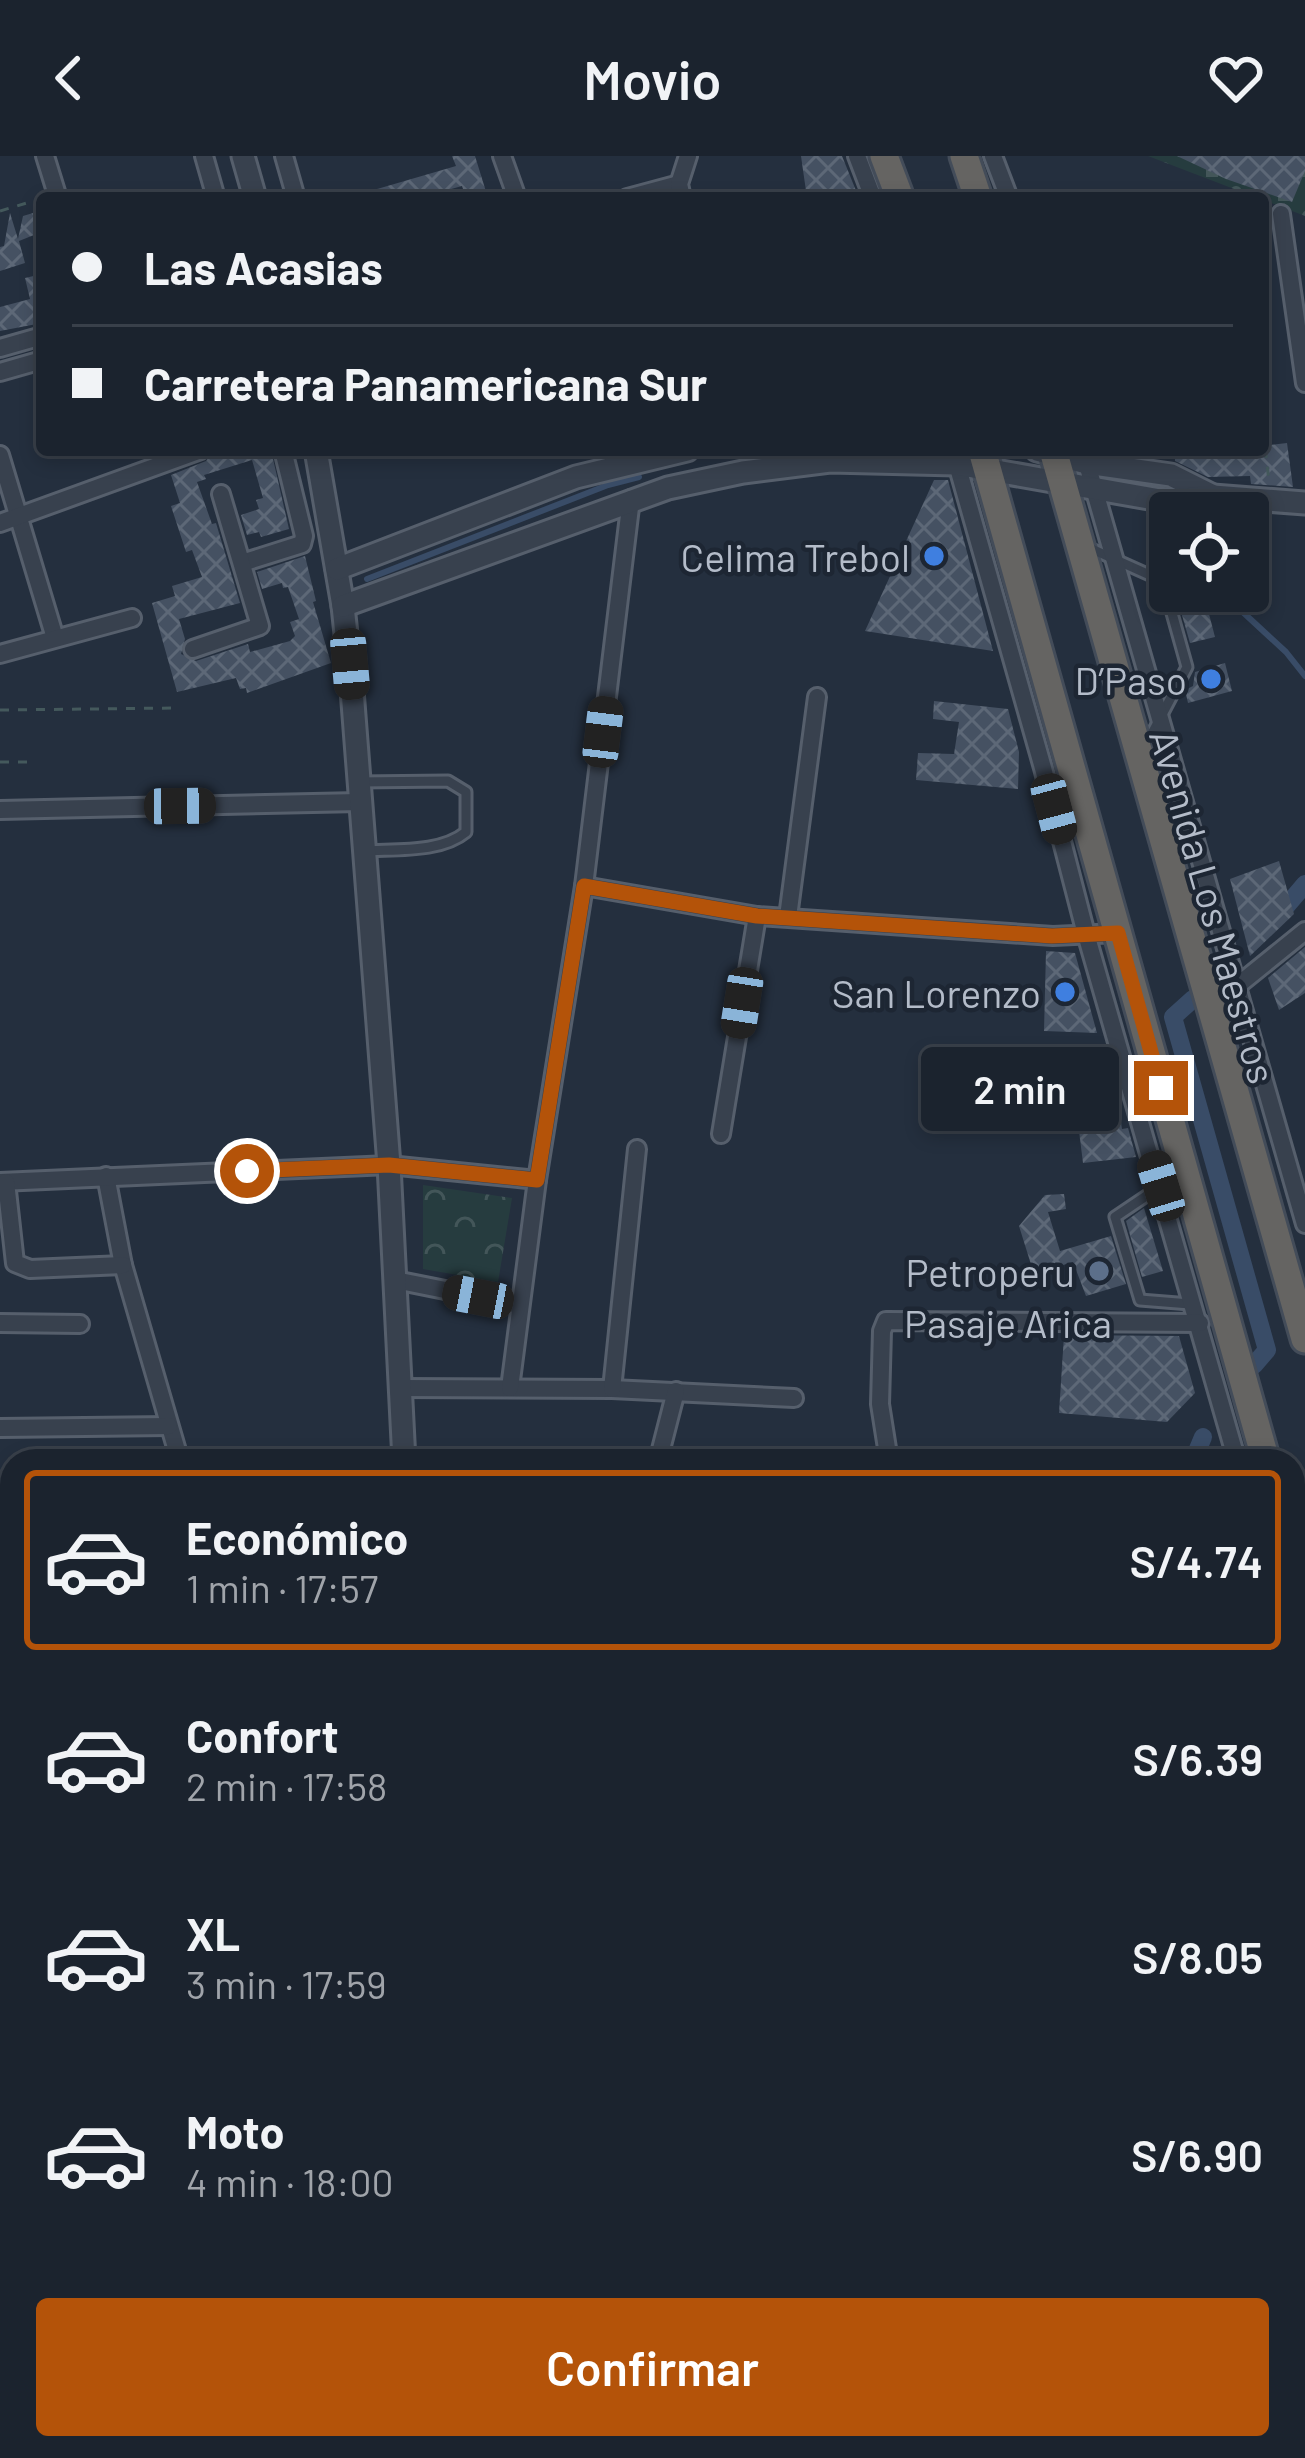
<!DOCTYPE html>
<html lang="es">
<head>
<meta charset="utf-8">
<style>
  body { margin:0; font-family:Barlow,sans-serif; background:#242b36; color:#f1f3f6; height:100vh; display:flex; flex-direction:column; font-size:45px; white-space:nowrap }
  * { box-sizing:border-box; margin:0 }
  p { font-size:39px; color:#a0a4aa }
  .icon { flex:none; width:66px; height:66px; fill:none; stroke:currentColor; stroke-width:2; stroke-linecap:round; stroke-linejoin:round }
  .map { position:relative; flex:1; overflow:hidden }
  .sheet { position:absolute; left:0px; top:1293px; width:1305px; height:1011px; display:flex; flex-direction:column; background:#1b232e; border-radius:36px 36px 0 0; box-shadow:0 6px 18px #0003,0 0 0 3px #39404a }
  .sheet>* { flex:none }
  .hud { position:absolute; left:36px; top:36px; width:1233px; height:264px; border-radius:12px; box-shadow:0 6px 18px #0003,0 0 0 3px #39404a; display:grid; align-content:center; height:264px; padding:0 36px; background:#1b232e }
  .tools { position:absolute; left:1149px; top:336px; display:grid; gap:24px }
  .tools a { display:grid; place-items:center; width:120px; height:120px; border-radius:12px; background:#1b232e; box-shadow:0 6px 18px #0003,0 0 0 3px #39404a; font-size:60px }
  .end { position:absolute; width:54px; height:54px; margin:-27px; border:15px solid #b45309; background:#fff; box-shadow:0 0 0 6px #fff }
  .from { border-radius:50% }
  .bubble { position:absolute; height:84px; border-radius:12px; background:#1b232e; box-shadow:0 6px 18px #0003,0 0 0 3px #39404a; font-size:39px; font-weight:600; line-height:84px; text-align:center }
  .car { position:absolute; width:36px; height:72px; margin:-36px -18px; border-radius:15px; box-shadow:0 0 9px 3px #0007; background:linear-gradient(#222 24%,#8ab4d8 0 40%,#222 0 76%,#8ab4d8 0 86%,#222 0) }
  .hud b { display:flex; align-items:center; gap:42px; height:114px; font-size:45px }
  .hud b+b { border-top:3px solid #39404a }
  .hud i { width:30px; height:30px; background:#f1f3f6 }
  ul { padding:21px 0 0; list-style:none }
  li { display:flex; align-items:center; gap:36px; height:180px; margin:0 24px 18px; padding:0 12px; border:6px solid transparent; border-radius:12px }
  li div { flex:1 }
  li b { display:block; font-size:45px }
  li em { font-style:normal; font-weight:600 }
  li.selected { border-color:#b45309 }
  li>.icon { width:108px; height:108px; stroke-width:1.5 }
  .cta { display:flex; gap:24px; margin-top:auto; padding:24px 36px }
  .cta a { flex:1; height:138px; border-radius:12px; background:#b45309; color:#fff; font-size:48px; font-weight:600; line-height:138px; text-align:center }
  header { display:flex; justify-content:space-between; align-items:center; height:156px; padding:0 36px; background:#1b232e; font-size:54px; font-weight:600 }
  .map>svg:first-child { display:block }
  .cemetery { fill:url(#cemetery-stones) }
  .park { fill:url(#park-crowns) }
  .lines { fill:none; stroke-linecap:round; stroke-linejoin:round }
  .stream { stroke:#394c67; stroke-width:6 }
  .canal { stroke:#394c67; stroke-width:18 }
  .building { fill:url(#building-cross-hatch) }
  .service-casing { stroke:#565f6c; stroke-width:15 }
  .minor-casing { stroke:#565f6c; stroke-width:22 }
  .tertiary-casing { stroke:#565f6c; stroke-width:27 }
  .trunk-casing { stroke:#434c59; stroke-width:33 }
  .path { stroke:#44595c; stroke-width:3; stroke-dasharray:9 9; stroke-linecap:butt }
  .service { stroke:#38414e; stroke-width:9 }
  .minor { stroke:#38414e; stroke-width:16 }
  .tertiary { stroke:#38414e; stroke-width:21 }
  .trunk { stroke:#656462; stroke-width:27 }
  .route { stroke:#b45309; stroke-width:15 }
  .shop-dot { fill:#3f7fe0; stroke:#1d2633; stroke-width:4.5 }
  .service-dot { fill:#5c6f8a; stroke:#1d2633; stroke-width:4.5 }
  .labels { text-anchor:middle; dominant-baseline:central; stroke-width:9; stroke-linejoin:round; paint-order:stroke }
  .poi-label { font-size:39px; fill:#b4bcc9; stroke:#1d2633; text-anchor:end }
  .street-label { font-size:39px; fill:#b4bcc9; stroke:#1d2633 }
</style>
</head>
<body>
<header><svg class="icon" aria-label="back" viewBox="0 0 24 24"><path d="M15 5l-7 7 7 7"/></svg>Movio<svg class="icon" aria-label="heart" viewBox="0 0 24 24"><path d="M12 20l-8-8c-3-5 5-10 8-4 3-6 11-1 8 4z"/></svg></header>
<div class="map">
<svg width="1305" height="2302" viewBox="0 0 1305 2302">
  <defs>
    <pattern id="cemetery-stones" width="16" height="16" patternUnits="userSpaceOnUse" patternTransform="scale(3)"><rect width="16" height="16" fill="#263c3f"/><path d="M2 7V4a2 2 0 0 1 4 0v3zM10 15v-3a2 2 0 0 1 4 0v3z" fill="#435659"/></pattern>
    <pattern id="park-crowns" width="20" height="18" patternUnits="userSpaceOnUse" patternTransform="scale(3)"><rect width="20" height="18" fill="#263c3f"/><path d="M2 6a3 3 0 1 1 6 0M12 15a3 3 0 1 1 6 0" fill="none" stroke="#435659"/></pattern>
    <pattern id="building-cross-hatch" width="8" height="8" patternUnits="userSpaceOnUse" patternTransform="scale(3)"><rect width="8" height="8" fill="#455162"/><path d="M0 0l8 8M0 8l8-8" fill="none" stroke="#5d6877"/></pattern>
  </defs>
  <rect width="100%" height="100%" fill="#242f3e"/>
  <path class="cemetery" d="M1148,0H1305V60Z"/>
  <path class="park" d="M423,1029L512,1042L498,1126L423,1113Z"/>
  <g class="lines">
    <g class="stream">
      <path d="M367,423L608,329L639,321"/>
      <path d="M1220,435L1286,496L1305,520"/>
    </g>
    <g class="canal">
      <path d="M1277,761L1305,728"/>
      <path d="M1193,843L1173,861L1267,1194L1254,1209"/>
      <path d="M1193,1305L1203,1281"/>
    </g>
  </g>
  <g class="building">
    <path d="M452,0H475L488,42H466L462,30L419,42H361L360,38L456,10Z"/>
    <path d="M801,0H842L859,42H807Z"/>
    <path d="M1177,0H1305V15L1292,46L1226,23Z"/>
    <path d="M10,57L18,83L23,60L33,57L42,65L39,77L19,85L25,107L0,115V91L4,90Z"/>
    <path d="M42,118V167L0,175V151L30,143L25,122Z"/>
    <path d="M1287,287L1293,331L1251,328L1250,320L1208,321L1175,305V294H1269V289Z"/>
    <path d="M214,294H271L289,373L261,381L259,376L247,379L241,359L259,353L256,344L263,342L252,304L204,319L206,323L197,326L212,368L216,367L240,447L179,463L185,483L181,498L196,505L248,488L250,496L290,485L295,480L290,466L299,463L288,431L283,432L282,427L262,433L257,416L305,400L316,445L313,446L331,507L247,537L246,532L240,533L236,522L177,536L152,447L175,440L172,430L202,421L192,394L186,396L171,350L180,347L171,319L206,305Z"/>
    <path d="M934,324H948L993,495L865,475Z"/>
    <path d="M1175,435H1203L1215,481L1190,487Z"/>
    <path d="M1225,507L1232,535L1188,547L1185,534L1193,530L1195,516Z"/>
    <path d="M934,545L1008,553L1019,596L1018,633L916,624L918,597L954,598L959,566L933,563Z"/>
    <path d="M1279,705L1294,758L1250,800L1230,723Z"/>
    <path d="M1305,791V837L1279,854L1268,822Z"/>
    <path d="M1046,795L1075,797L1097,877L1044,875Z"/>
    <path d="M1114,922L1122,973L1128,972L1136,1001L1083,1007L1073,927Z"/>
    <path d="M1064,1038L1066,1053L1048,1056L1060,1095L1111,1080L1126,1128L1086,1140L1073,1106L1034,1118L1019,1070L1045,1039Z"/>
    <path d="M1144,1052L1163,1115L1142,1121L1126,1065Z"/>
    <path d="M1064,1179L1179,1180L1195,1237L1167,1266L1059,1257Z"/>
  </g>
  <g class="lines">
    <g class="service-casing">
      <g id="service">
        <path d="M1085,390L1163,425L1187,511L1145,591"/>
        <path d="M358,626L448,625L466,636V676C441,697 396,693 364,695"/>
        <path d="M1161,1030L1115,1061L1140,1144L1190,1148"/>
      </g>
    </g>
    <g class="minor-casing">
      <g id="minor">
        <path d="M45,0L58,42"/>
        <path d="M204,0L216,42"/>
        <path d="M284,0L296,42"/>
        <path d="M502,0L517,42"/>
        <path d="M857,0L873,42"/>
        <path d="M993,0L1009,42"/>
        <path d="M627,42L679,28"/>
        <path d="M682,42L679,28L688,0"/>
        <path d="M1281,58L1305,227"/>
        <path d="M0,192L42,180"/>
        <path d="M0,216L42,204"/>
        <path d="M953,294L1043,612L1086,778L1237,1305"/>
        <path d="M1083,294L1305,1068"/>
        <path d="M0,299L55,482"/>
        <path d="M0,367L201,294"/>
        <path d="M242,407L302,388L304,380L283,294"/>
        <path d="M193,493L260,470L221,338"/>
        <path d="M0,498L132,462"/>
        <path d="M0,654L360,646"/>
        <path d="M584,730L757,760L1053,780L1118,777"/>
        <path d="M788,761L817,541"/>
        <path d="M1237,830L1305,775"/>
        <path d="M721,978L757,760"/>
        <path d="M106,1020L123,1109L180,1305"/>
        <path d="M0,1026L389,1009L537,1024"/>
        <path d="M6,1026L15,1107L30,1113L123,1109"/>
        <path d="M395,1124L520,1149"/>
        <path d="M0,1167L80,1168"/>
        <path d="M400,1232L612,1233L794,1242"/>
        <path d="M510,1232L537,1024L584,730L631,343"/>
        <path d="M612,1233L637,993"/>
        <path d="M0,1272L169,1270"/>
        <path d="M658,1305L676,1235"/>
        <path d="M889,1305L880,1248L882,1175L886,1165L1200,1167"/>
        <path d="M0,1358L12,1352"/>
        <path d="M1293,1500L1305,1538"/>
        <path d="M1293,1653L1305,1652"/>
        <path d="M1293,1924H1305"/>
        <path d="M0,1960L12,1953"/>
        <path d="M593,2292V2302"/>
        <path d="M789,2292L798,2302"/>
        <path d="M878,2292L881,2302"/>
        <path d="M1041,2292L1068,2302"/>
        <path d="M304,2302L374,2295"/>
        <path d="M1088,2302L1090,2292"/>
        <path d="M1250,2302L1251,2292"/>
      </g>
    </g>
    <g class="tertiary-casing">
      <g id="tertiary">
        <path d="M243,0L255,42"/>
        <path d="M316,294L343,450L352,534L389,1009L404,1305"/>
        <path d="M1037,294L1087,307L1171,319L1213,340"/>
        <path d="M337,413L576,321L687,294"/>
        <path d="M343,450L668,332L743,316L830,305L956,308L1166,345L1213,340L1305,347"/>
        <path d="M0,2029L12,2020"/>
        <path d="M1293,2135L1305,2136"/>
      </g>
    </g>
    <g class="trunk-casing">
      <g id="trunk">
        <path d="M884,0L900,42"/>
        <path d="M964,0L978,42"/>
        <path d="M982,294L1266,1305"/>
        <path d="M1053,294L1305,1183"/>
        <path d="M1293,1399L1305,1441"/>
      </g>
    </g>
    <g class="path">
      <path d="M1117,38V42"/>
      <path d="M0,55L40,43"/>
      <path d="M1263,275L1269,325"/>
      <path d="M0,554L177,552"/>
      <path d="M0,606H34"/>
    </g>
    <use href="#service" class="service"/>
    <use href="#minor" class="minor"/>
    <use href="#tertiary" class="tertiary"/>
    <use href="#trunk" class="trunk"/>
  </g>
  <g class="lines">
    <path class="route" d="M247,1015L389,1009L537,1024L584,730L757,760L1052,780L1118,777L1161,932"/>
  </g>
  <g class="shop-dot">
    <circle cx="934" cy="400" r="12"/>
    <circle cx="1211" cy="523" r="12"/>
    <circle cx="1065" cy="836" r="12"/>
  </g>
  <circle class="service-dot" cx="1099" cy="1115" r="12"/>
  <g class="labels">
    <g class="poi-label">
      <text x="910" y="400">Celima Trebol</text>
      <text x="1187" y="523">D’Paso</text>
      <text x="1041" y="836">San Lorenzo</text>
      <text x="1075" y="1115">Petroperu</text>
    </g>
    <g class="street-label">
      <text transform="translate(1214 750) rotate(74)">Avenida Los Maestros</text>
      <text x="1008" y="1166">Pasaje Arica</text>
    </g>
  </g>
</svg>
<div class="tools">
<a><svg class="icon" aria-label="locate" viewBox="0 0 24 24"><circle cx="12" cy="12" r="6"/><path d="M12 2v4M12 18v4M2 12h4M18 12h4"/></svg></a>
</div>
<i class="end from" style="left:247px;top:1015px"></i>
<i class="end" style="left:1161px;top:932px"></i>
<div class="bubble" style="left:921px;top:891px;width:198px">2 min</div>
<i class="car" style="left:350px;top:508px;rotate:175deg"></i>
<i class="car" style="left:603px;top:576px;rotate:7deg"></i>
<i class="car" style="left:180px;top:650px;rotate:89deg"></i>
<i class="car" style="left:1054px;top:653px;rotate:165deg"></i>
<i class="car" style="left:742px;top:847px;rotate:189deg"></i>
<i class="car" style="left:1161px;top:1030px;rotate:343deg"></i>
<i class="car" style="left:478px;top:1141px;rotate:281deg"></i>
<div class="hud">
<b><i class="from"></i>Las Acasias</b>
<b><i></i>Carretera Panamericana Sur</b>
</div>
<section class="sheet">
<ul>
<li class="selected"><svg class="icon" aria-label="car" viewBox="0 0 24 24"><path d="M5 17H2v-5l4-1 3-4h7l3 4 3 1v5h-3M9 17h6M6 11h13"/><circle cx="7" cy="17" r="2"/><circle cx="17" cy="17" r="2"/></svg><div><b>Económico</b><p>1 min · 17:57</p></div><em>S/4.74</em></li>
<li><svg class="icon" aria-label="car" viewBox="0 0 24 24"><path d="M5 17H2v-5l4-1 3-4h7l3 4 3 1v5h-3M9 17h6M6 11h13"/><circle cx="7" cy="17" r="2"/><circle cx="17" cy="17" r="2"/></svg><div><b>Confort</b><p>2 min · 17:58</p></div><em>S/6.39</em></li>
<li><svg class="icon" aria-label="car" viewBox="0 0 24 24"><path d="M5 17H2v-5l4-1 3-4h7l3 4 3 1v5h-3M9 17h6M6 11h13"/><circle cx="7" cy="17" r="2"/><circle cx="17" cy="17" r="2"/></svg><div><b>XL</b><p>3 min · 17:59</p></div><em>S/8.05</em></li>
<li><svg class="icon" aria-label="car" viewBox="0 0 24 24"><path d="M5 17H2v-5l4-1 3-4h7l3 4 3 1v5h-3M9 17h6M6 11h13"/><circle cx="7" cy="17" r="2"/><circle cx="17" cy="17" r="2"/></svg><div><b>Moto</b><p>4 min · 18:00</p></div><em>S/6.90</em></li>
</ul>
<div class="cta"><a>Confirmar</a></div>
</section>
</div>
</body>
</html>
